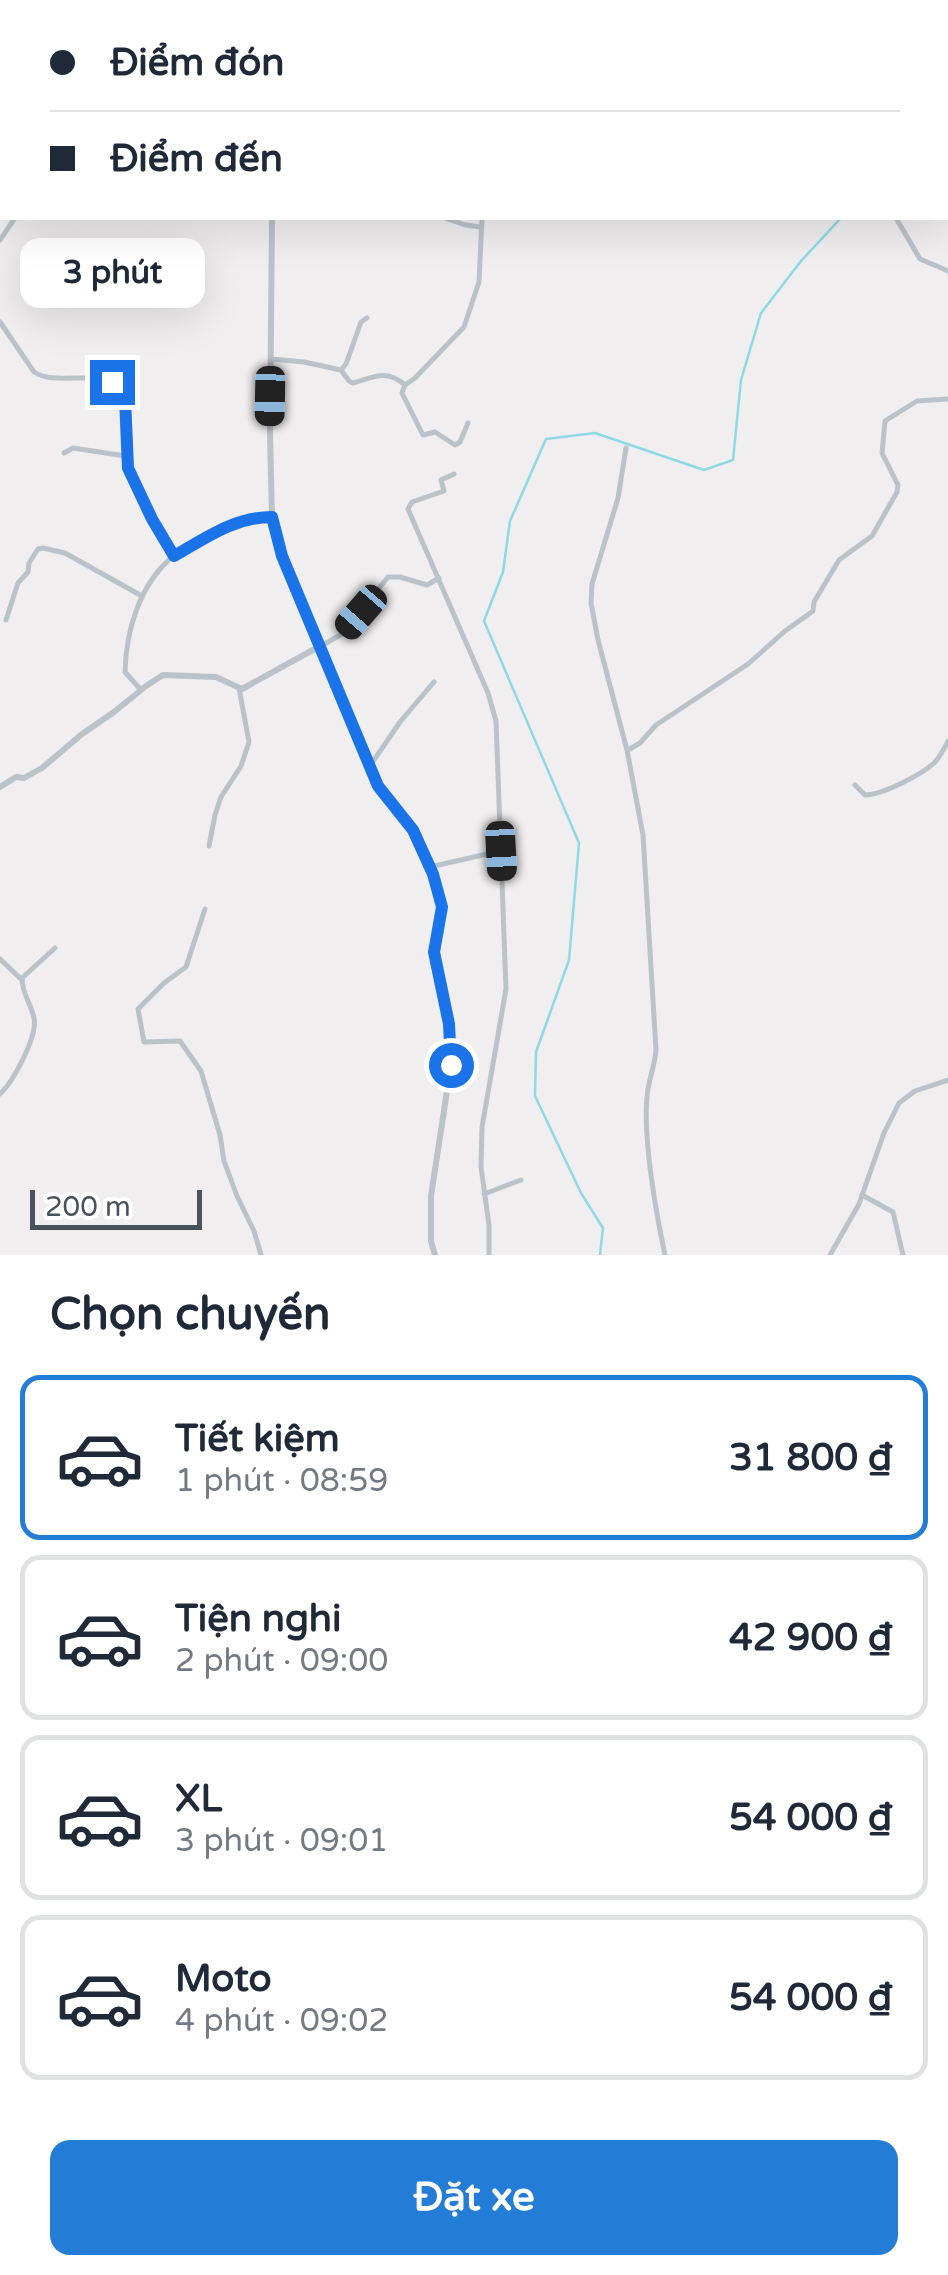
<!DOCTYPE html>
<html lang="vi">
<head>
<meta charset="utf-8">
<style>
  body { margin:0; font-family:"Varela Round",sans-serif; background:#f2f2f3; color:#1f2937; height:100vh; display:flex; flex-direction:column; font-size:38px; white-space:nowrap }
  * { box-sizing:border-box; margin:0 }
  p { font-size:32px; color:#747a83 }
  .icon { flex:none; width:55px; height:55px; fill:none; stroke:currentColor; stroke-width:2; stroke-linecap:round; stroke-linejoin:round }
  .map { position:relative; height:1255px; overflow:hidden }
  .side { display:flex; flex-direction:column; background:#fff; flex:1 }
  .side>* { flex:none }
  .banner { position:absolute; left:0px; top:0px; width:950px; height:220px; box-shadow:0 10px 40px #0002; display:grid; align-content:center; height:220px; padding:0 50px; background:#fff }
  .scale { position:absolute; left:30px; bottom:25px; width:172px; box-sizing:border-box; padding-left:10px; border:5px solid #47525a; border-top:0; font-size:28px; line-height:35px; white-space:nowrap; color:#47525a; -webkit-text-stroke:8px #fff; paint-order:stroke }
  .end { position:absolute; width:45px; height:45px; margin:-22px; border:12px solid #1a73e8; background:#fff; box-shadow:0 0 0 5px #fff }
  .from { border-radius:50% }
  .bubble { position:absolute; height:70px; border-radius:20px; background:#fff; box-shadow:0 10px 40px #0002; font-size:32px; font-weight:700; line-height:70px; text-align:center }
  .car { position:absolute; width:30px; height:60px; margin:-30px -15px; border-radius:12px; box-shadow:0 0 8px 2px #0007; background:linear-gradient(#222 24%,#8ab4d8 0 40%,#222 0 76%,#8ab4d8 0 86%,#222 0) }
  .banner b { display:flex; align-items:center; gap:35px; height:95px; font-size:38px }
  .banner b+b { border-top:2px solid #e0e1e3 }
  .banner i { width:25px; height:25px; background:#1f2937 }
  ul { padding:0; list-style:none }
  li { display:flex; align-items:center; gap:30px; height:165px; margin:0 20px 15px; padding:0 30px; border:5px solid #e0e1e3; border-radius:20px }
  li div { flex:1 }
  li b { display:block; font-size:38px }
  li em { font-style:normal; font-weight:700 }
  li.current { border-color:#237cd5 }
  li>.icon { width:90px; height:90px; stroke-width:1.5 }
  h2 { padding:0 50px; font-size:45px; line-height:120px }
  .button { display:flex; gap:20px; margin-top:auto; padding:20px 50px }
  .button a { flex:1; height:115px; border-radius:20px; background:#237cd5; color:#fff; font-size:40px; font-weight:700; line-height:115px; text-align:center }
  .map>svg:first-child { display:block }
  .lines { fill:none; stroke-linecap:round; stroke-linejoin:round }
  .stream { stroke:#8ed9e6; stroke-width:2.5 }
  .minor { stroke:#bac3ca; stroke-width:5 }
  .tertiary { stroke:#bac3ca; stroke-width:6 }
  .route { stroke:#1a73e8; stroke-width:12 }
</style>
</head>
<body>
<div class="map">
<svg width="948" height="1255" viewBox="0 0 948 1255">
  <rect width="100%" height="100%" fill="#f0eeee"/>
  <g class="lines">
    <g class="stream">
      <path d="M874,0L875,2"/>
      <path d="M600,1255L603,1228L581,1193L535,1096L536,1052L569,960L579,843L484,621L503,572L510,521L546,439L595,433L704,470L733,460L741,380L761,313L801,261L841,218"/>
    </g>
    <g class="minor">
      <path d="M76,0L77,2"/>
      <path d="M207,0L208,2"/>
      <path d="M9,2L14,0"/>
      <path d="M117,2L124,0"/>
      <path d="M537,2L538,0"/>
      <path d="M792,2L794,0"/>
      <path d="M0,4H2"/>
      <path d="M0,189L2,191"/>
      <path d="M445,218L465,225L481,227"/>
      <path d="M896,218L920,259L948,271"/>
      <path d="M0,240L15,218"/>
      <path d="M0,322L34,372C60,389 109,362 125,398L128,467L152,519L174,556"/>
      <path d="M272,359L304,362L341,370L349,381L353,383C375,377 386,369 405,385L402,393L423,435L435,432L455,445L460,442L468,423"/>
      <path d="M341,370L346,364L361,322L367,318"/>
      <path d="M405,385L415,378L464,327L479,282L482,218"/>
      <path d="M626,448L618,498L592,584L591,603L598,640L627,750L643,835L656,1050C655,1066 648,1081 647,1097C643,1139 656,1213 665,1255"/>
      <path d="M64,453L73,448L126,456"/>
      <path d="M454,474L441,480L444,491L412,502L408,509L488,693L496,721L506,989L482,1127L481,1167L489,1225V1255"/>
      <path d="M6,620L18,583L28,572L29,563L38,549L43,548L65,553L142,596"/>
      <path d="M321,646L342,634L388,577H400L427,585L439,578"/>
      <path d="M141,690L125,672C126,631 139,586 171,558C181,550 194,545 205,538C227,526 246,517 272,517"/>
      <path d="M628,750L640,743L656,725L748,664L785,631L813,611L814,602L839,560L872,536L897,492L898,485L882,453L885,421L917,401L948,399"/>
      <path d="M370,766L400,722L434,682"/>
      <path d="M855,785L865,795C882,795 921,775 934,763C940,757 944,749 948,741"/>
      <path d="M209,846L215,815L221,797L241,766L249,742L239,688"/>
      <path d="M430,867L500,851"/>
      <path d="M205,909L186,967L164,983L138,1009L144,1042L180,1041L201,1071L220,1135L224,1161L237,1196L254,1231L261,1255"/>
      <path d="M0,959L22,980"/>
      <path d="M0,1094C13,1082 38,1036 34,1018C31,1003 22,994 22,978L55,948"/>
      <path d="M484,1194L521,1180"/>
      <path d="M862,1195L893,1212L903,1255"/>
      <path d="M830,1255L859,1204L884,1133L899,1103L915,1091L948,1080"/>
    </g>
    <g class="tertiary">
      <path d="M275,0V2"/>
      <path d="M272,218L270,434L272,517L275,534L377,786L417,838L442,902L434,947L449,1024L451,1065L431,1196V1241L435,1255"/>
      <path d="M0,787L16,777L24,778L42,768L82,734L114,712L146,686L163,675L216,677L242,689L320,646"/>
    </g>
  </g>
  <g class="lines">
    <path class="route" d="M112,382L120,387L125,398L128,468L152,519L174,556C206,538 234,517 272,517L282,556L378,786L413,830L433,874L442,907L434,952L449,1024L451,1065"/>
  </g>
</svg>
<div class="scale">200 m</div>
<i class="end from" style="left:451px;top:1065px"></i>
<i class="end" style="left:112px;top:382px"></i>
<div class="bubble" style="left:20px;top:238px;width:185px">3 phút</div>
<i class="car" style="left:270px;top:396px;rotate:181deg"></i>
<i class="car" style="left:361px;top:612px;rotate:221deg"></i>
<i class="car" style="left:501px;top:851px;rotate:177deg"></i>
<div class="banner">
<b><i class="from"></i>Điểm đón</b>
<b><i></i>Điểm đến</b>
</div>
</div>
<section class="side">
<h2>Chọn chuyến</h2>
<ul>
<li class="current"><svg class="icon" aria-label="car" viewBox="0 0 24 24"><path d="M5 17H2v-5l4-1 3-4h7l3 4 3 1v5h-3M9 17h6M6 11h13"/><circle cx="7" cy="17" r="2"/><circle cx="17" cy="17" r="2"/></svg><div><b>Tiết kiệm</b><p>1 phút · 08:59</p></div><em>31 800 ₫</em></li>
<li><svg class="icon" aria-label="car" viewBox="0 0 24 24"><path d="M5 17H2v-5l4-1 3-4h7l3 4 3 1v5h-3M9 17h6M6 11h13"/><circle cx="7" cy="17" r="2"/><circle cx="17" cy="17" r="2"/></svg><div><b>Tiện nghi</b><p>2 phút · 09:00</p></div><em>42 900 ₫</em></li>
<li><svg class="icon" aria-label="car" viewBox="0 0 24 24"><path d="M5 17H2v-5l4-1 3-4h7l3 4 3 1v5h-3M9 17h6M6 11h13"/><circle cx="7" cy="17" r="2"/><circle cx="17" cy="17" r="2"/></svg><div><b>XL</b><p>3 phút · 09:01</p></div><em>54 000 ₫</em></li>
<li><svg class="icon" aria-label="car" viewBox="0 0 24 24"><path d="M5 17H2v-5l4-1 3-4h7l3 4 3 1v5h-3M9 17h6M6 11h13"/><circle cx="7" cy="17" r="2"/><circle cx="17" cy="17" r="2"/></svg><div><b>Moto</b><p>4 phút · 09:02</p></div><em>54 000 ₫</em></li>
</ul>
<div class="button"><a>Đặt xe</a></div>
</section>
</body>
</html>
